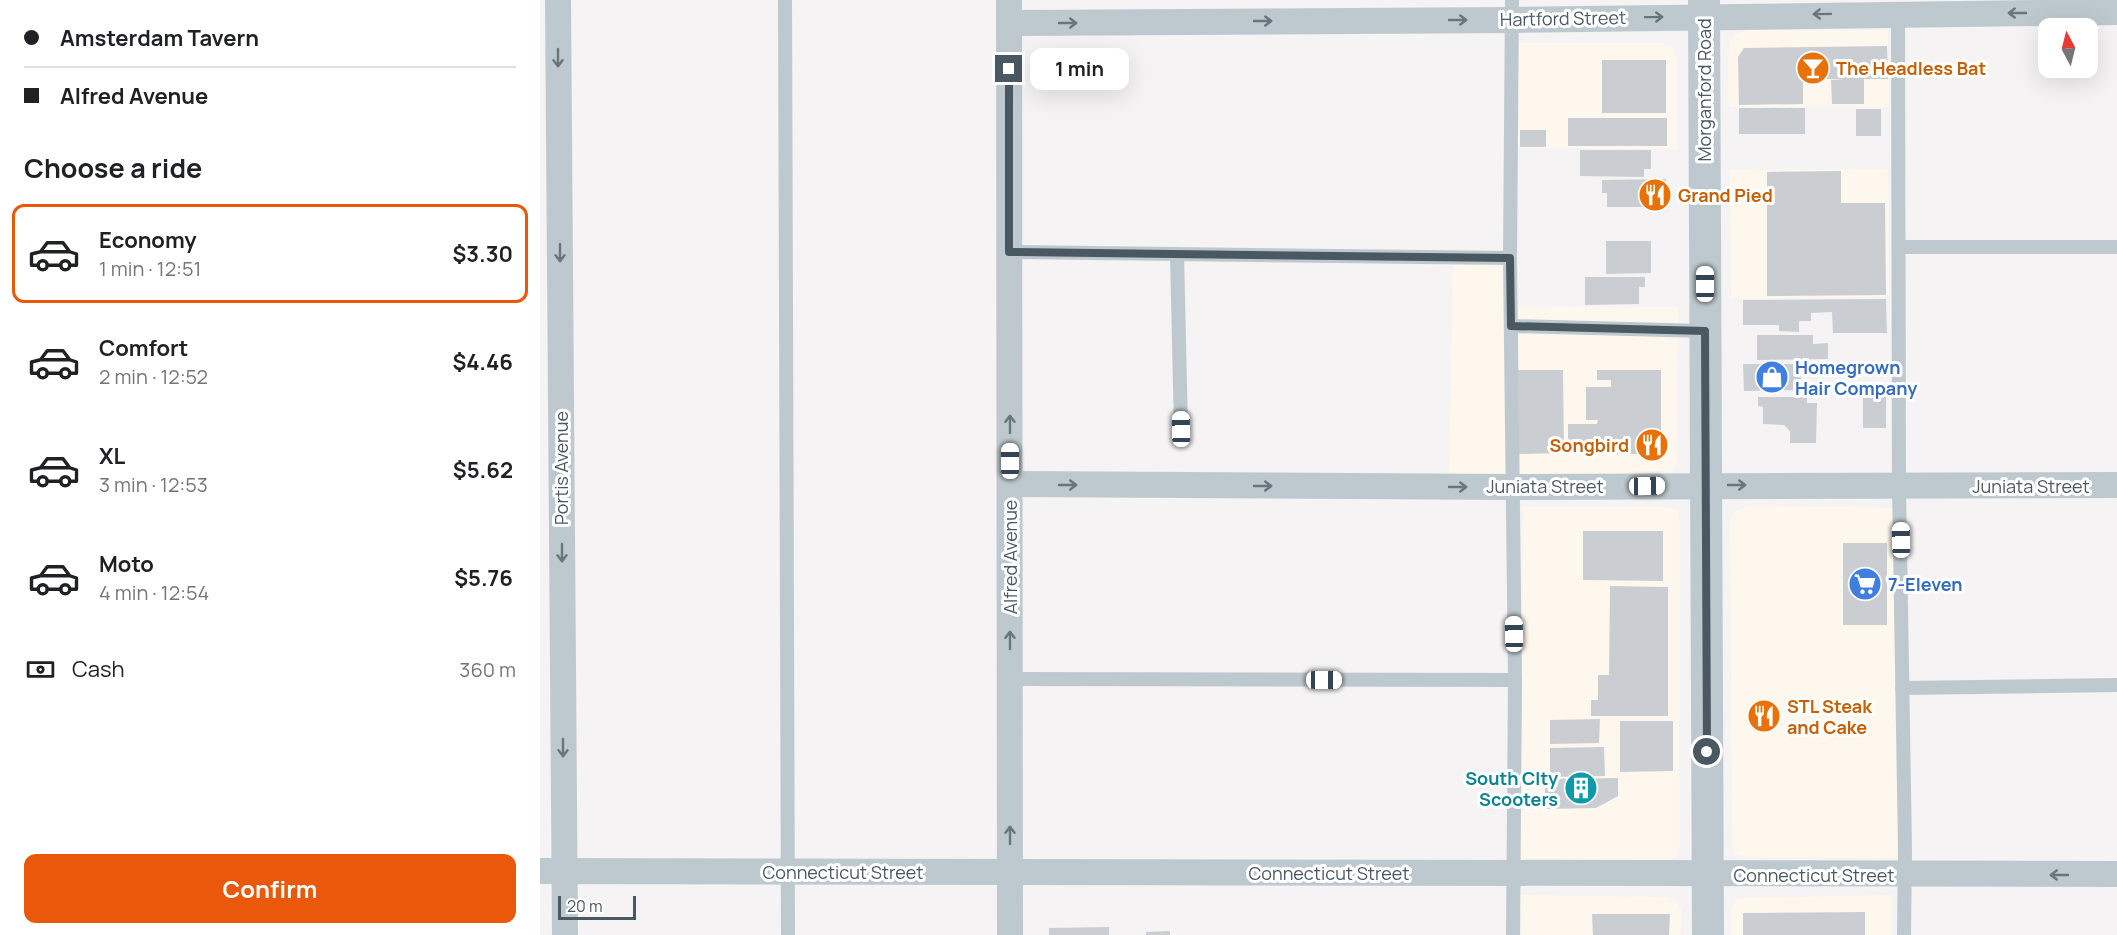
<!DOCTYPE html>
<html lang="en">
<head>
<meta charset="utf-8">
<style>
  body { margin:0; font-family:Manrope,sans-serif; background:#f6f6f6; color:#202124; height:100vh; display:flex; flex-direction:column; font-size:22px; white-space:nowrap }
  * { box-sizing:border-box; margin:0 }
  p { font-size:20px; color:#757577 }
  .icon { flex:none; width:33px; height:33px; fill:none; stroke:currentColor; stroke-width:2; stroke-linecap:round; stroke-linejoin:round }
  .map { position:relative; flex:1; overflow:hidden }
  .drawer { display:flex; flex-direction:column; background:#fff; width:540px }
  .drawer>* { flex:none }
  .top-card { display:grid; align-content:center; height:132px; padding:0 24px; background:#fff }
  .needle { width:39px; rotate:353deg }
  .fabs { position:absolute; left:1498px; top:18px; display:grid; gap:12px }
  .fabs a { display:grid; place-items:center; width:60px; height:60px; border-radius:12px; background:#fff; box-shadow:0 6px 24px #0002; font-size:30px }
  .scale { position:absolute; left:18px; bottom:15px; width:78px; box-sizing:border-box; padding-left:6px; border:3px solid #4a5961; border-top:0; font-size:16px; line-height:21px; white-space:nowrap; color:#4a5961; -webkit-text-stroke:4px #fff; paint-order:stroke }
  .end { position:absolute; width:27px; height:27px; margin:-14px; border:8px solid #4a5961; background:#fff; box-shadow:0 0 0 3px #fff }
  .from { border-radius:50% }
  .bubble { position:absolute; height:42px; border-radius:12px; background:#fff; box-shadow:0 6px 24px #0002; font-size:20px; font-weight:700; line-height:42px; text-align:center }
  .car { position:absolute; width:18px; height:36px; margin:-18px -9px; border-radius:8px; box-shadow:0 0 4px 2px #0007; background:linear-gradient(#fff 24%,#345 0 40%,#fff 0 76%,#345 0 86%,#fff 0) }
  .top-card b { display:flex; align-items:center; gap:21px; height:57px; font-size:22px }
  .top-card b+b { border-top:2px solid #e0e0e0 }
  .top-card i { width:15px; height:15px; background:#202124 }
  ul { padding:0; list-style:none }
  li { display:flex; align-items:center; gap:18px; height:99px; margin:0 12px 9px; padding:0 12px; border:3px solid transparent; border-radius:12px }
  li div { flex:1 }
  li b { display:block; font-size:22px }
  li em { font-style:normal; font-weight:700 }
  li.current { border-color:#ea580c }
  li>.icon { width:54px; height:54px; stroke-width:1.5 }
  h2 { padding:0 24px; font-size:27px; line-height:72px }
  .pay { display:flex; align-items:center; gap:15px; height:66px; padding:0 24px; font-size:22px }
  .pay p { margin-inline-start:auto }
  .cta { display:flex; gap:12px; margin-top:auto; padding:12px 24px }
  .cta a { flex:1; height:69px; border-radius:12px; background:#ea580c; color:#fff; font-size:24px; font-weight:700; line-height:69px; text-align:center }
  main { display:flex; flex:1; min-height:0 }
  .map>svg:first-child { display:block }
  .commercial { fill:#fdf7ee }
  .building { fill:#caced2 }
  .lines { fill:none; stroke-linecap:round; stroke-linejoin:round }
  .service { stroke:#bec9cf; stroke-width:14 }
  .minor { stroke:#bec9cf; stroke-width:26 }
  .tertiary { stroke:#bec9cf; stroke-width:32 }
  .oneway { stroke:#67757c }
  .route { stroke:#4a5961; stroke-width:8 }
  .labels { text-anchor:middle; dominant-baseline:central; stroke-width:6; stroke-linejoin:round; paint-order:stroke }
  .street-label { font-size:18px; fill:#4a5961; stroke:#fff }
  .food-label { font-size:18px; font-weight:bold; fill:#c56008; stroke:#fff; text-anchor:start }
  .shop-label { font-size:18px; font-weight:bold; fill:#366cbe; stroke:#fff; text-anchor:start }
  .culture-label { font-size:18px; font-weight:bold; fill:#0d838f; stroke:#fff; text-anchor:end }
</style>
</head>
<body>
<main>
<section class="drawer">
<div class="top-card">
<b><i class="from"></i>Amsterdam Tavern</b>
<b><i></i>Alfred Avenue</b>
</div>
<h2>Choose a ride</h2>
<ul>
<li class="current"><svg class="icon" aria-label="car" viewBox="0 0 24 24"><path d="M5 17H2v-5l4-1 3-4h7l3 4 3 1v5h-3M9 17h6M6 11h13"/><circle cx="7" cy="17" r="2"/><circle cx="17" cy="17" r="2"/></svg><div><b>Economy</b><p>1 min · 12:51</p></div><em>$3.30</em></li>
<li><svg class="icon" aria-label="car" viewBox="0 0 24 24"><path d="M5 17H2v-5l4-1 3-4h7l3 4 3 1v5h-3M9 17h6M6 11h13"/><circle cx="7" cy="17" r="2"/><circle cx="17" cy="17" r="2"/></svg><div><b>Comfort</b><p>2 min · 12:52</p></div><em>$4.46</em></li>
<li><svg class="icon" aria-label="car" viewBox="0 0 24 24"><path d="M5 17H2v-5l4-1 3-4h7l3 4 3 1v5h-3M9 17h6M6 11h13"/><circle cx="7" cy="17" r="2"/><circle cx="17" cy="17" r="2"/></svg><div><b>XL</b><p>3 min · 12:53</p></div><em>$5.62</em></li>
<li><svg class="icon" aria-label="car" viewBox="0 0 24 24"><path d="M5 17H2v-5l4-1 3-4h7l3 4 3 1v5h-3M9 17h6M6 11h13"/><circle cx="7" cy="17" r="2"/><circle cx="17" cy="17" r="2"/></svg><div><b>Moto</b><p>4 min · 12:54</p></div><em>$5.76</em></li>
</ul>
<div class="pay"><svg class="icon" aria-label="cash" viewBox="0 0 24 24"><path d="M3 7h18v10H3z"/><circle cx="12" cy="12" r="2"/></svg>Cash<p>360 m</p></div>
<div class="cta"><a>Confirm</a></div>
</section>
<div class="map">
<svg width="1577" height="935" viewBox="0 0 1577 935">
  <rect width="100%" height="100%" fill="#f5f3f3"/>
  <g class="commercial">
    <path d="M1207,30H1348L1349,107H1189V43L1196,34Z"/>
    <path d="M977,43H1121L1128,45L1133,48L1137,59V149L977,148Z"/>
    <path d="M1348,169L1349,297L1191,299L1190,170Z"/>
    <path d="M979,263L978,306L1138,307L1137,459V464L1130,472L1126,474H909L913,265Z"/>
    <path d="M1214,506L1354,508L1359,858L1205,857L1196,854L1192,848L1190,521L1193,513L1203,508Z"/>
    <path d="M983,507H1125L1135,509L1139,515V850L1136,856L1130,860L980,862Z"/>
    <path d="M981,895L1127,897L1135,900L1142,911L1141,935H982Z"/>
    <path d="M1352,895V935H1191V911L1193,902L1198,898Z"/>
  </g>
  <g class="building">
    <path d="M1347,46L1348,79H1324V104H1292L1291,80L1306,79H1263V104L1199,105L1198,57L1204,48Z"/>
    <rect x="1062" y="60" width="64" height="53"/>
    <rect x="1199" y="108" width="66" height="26"/>
    <rect x="1316" y="109" width="25" height="27"/>
    <rect x="1028" y="118" width="99" height="28"/>
    <rect x="980" y="130" width="26" height="17"/>
    <path d="M1040,150H1111V169H1104V177L1040,176Z"/>
    <path d="M1301,171V203H1345L1346,295L1227,296V172Z"/>
    <path d="M1126,179L1127,207H1067V193H1062V180Z"/>
    <path d="M1066,241H1111V273L1066,274Z"/>
    <path d="M1045,277H1105V287H1099V304L1045,305Z"/>
    <path d="M1346,299L1347,333H1293L1292,312L1271,313V321H1259V332L1239,331V325H1203V300Z"/>
    <path d="M1217,335H1273V344L1288,343V359L1217,360Z"/>
    <path d="M1203,364H1261V390L1204,391Z"/>
    <path d="M978,370H1023L1024,453L979,454Z"/>
    <path d="M1057,370H1121V454H1028V424H1057L1058,420H1046V387H1071V380H1057Z"/>
    <path d="M1218,397H1267V403H1277L1276,443H1250V431L1244,425L1223,424V407L1218,406Z"/>
    <rect x="1323" y="397" width="23" height="31"/>
    <path d="M1043,531H1123V581L1043,580Z"/>
    <rect x="1303" y="543" width="44" height="82"/>
    <path d="M1070,586L1128,587V716H1051V700H1058V675H1069Z"/>
    <path d="M1060,719L1059,743L1010,744V720Z"/>
    <path d="M1080,721H1133V771L1080,772Z"/>
    <path d="M1064,747L1065,776L1010,777V748Z"/>
    <path d="M1078,778V796L1056,808L1005,809V779Z"/>
    <path d="M1325,912V935H1203V913Z"/>
    <path d="M1052,914H1130L1129,935H1053Z"/>
    <path d="M569,927V935H509V928Z"/>
    <path d="M630,931V935H606V932Z"/>
  </g>
  <g class="lines">
    <g class="service">
      <path d="M245,0L248,935"/>
      <path d="M972,0L970,258L975,680"/>
      <path d="M1358,13L1359,486L1365,849L1364,935"/>
      <path d="M1359,247H1577"/>
      <path d="M469,252L970,258"/>
      <path d="M637,254L641,429"/>
      <path d="M971,326L1165,331"/>
      <path d="M470,679L975,680L973,935"/>
      <path d="M1362,688L1577,685"/>
    </g>
    <g class="minor">
      <path d="M18,0L25,935"/>
      <path d="M469,0L470,935"/>
      <path d="M469,23L972,20L1577,12"/>
      <path d="M470,484L973,487L1577,485"/>
      <path d="M0,871L1577,874"/>
    </g>
    <path class="tertiary" d="M1164,0L1168,935"/>
  </g>
  <defs><path id="oneway-shaft" d="M-6 0H5M1.5-3L5.5 0L1.5 3" fill="none" stroke-width="1.6" stroke-linecap="round" stroke-linejoin="round" transform="scale(1.5)"/></defs>
  <g class="oneway">
    <use href="#oneway-shaft" transform="translate(1477 13) rotate(180)"/>
    <use href="#oneway-shaft" transform="translate(1282 14) rotate(179)"/>
    <use href="#oneway-shaft" transform="translate(1114 17) rotate(-1)"/>
    <use href="#oneway-shaft" transform="translate(918 20)"/>
    <use href="#oneway-shaft" transform="translate(723 21)"/>
    <use href="#oneway-shaft" transform="translate(528 23)"/>
    <use href="#oneway-shaft" transform="translate(18 58) rotate(90)"/>
    <use href="#oneway-shaft" transform="translate(20 253) rotate(90)"/>
    <use href="#oneway-shaft" transform="translate(470 424) rotate(-90)"/>
    <use href="#oneway-shaft" transform="translate(528 485)"/>
    <use href="#oneway-shaft" transform="translate(1197 485)"/>
    <use href="#oneway-shaft" transform="translate(723 486)"/>
    <use href="#oneway-shaft" transform="translate(918 487)"/>
    <use href="#oneway-shaft" transform="translate(22 553) rotate(90)"/>
    <use href="#oneway-shaft" transform="translate(470 640) rotate(-90)"/>
    <use href="#oneway-shaft" transform="translate(23 748) rotate(90)"/>
    <use href="#oneway-shaft" transform="translate(470 835) rotate(-90)"/>
    <use href="#oneway-shaft" transform="translate(1519 875) rotate(180)"/>
  </g>
  <g class="lines">
    <path class="route" d="M469,69V252L970,258L971,326L1165,331L1167,752"/>
  </g>
  <defs>
    <g id="bar-disc" transform="scale(1.725)"><circle r="9.5" fill="#e8710a" stroke="#fff"/><path d="M-6-5H6L.8 .8V4.5H3.5V6h-7V4.5H-.8V.8Z" fill="#fff"/></g>
    <g id="restaurant-disc" transform="scale(1.725)"><circle r="9.5" fill="#e8710a" stroke="#fff"/><path d="M-5-6h1v4h1v-4h1v4h1v-4h1v5L-1.5 .5V6h-2V.5L-5-1ZM5-6V6H3V1.5H1.5Q1.5-4 5-6Z" fill="#fff"/></g>
    <g id="shop-disc" transform="scale(1.725)"><circle r="9.5" fill="#3f7fe0" stroke="#fff"/><path d="M-5-2.5h2.3a2.7 3.5 0 0 1 5.4 0H5L5.5 6h-11ZM-1.5-2.5h3a1.5 2.3 0 0 0-3 0Z" fill="#fff"/></g>
    <g id="supermarket-disc" transform="scale(1.725)"><circle r="9.5" fill="#3f7fe0" stroke="#fff"/><path d="M-6-5.5h2.5l.6 2H6L4.5 2H-2.5L-4.4-4H-6ZM-1.5 3.2a1.3 1.3 0 1 0 .1 0ZM3 3.2a1.3 1.3 0 1 0 .1 0Z" fill="#fff"/></g>
    <g id="building-disc" transform="scale(1.725)"><circle r="9.5" fill="#0f9aa8" stroke="#fff"/><path d="M-4-6H4V6H1V3H-1V6H-4ZM-2.5-4.3h1.7v1.8h-1.7ZM.8-4.3h1.7v1.8H.8ZM-2.5-1h1.7V.8h-1.7ZM.8-1h1.7V.8H.8Z" fill="#fff"/></g>
  </defs>
  <g fill-rule="evenodd">
    <use href="#bar-disc" x="1273" y="68"/>
    <use href="#restaurant-disc" x="1115" y="195"/>
    <use href="#shop-disc" x="1232" y="377"/>
    <use href="#restaurant-disc" x="1112" y="445"/>
    <use href="#supermarket-disc" x="1325" y="584"/>
    <use href="#restaurant-disc" x="1224" y="716"/>
    <use href="#building-disc" x="1041" y="788"/>
  </g>
  <g class="labels">
    <g class="street-label">
      <text transform="translate(1023 18) rotate(-1)">Hartford Street</text>
      <text transform="translate(1164 90) rotate(-90)">Morganford Road</text>
      <text transform="translate(21 468) rotate(-90)">Portis Avenue</text>
      <text x="1005" y="486">Juniata Street</text>
      <text x="1491" y="486">Juniata Street</text>
      <text transform="translate(470 557) rotate(-90)">Alfred Avenue</text>
      <text x="303" y="872">Connecticut Street</text>
      <text x="789" y="873">Connecticut Street</text>
      <text x="1274" y="875">Connecticut Street</text>
    </g>
    <g class="food-label">
      <text x="1296" y="68">The Headless Bat</text>
      <text x="1138" y="195">Grand Pied</text>
      <text x="1089" y="445" text-anchor="end">Songbird</text>
      <text x="1247" y="706">STL Steak<tspan x="1247" dy="21">and Cake</tspan></text>
    </g>
    <g class="shop-label">
      <text x="1255" y="367">Homegrown<tspan x="1255" dy="21">Hair Company</tspan></text>
      <text x="1348" y="584">7-Eleven</text>
    </g>
    <g class="culture-label">
      <text x="1018" y="778">South CIty<tspan x="1018" dy="21">Scooters</tspan></text>
    </g>
  </g>
</svg>
<div class="fabs">
<a><svg class="needle" viewBox="-14 -14 28 28"><path d="M0-13l5 13h-10z" fill="#e53935"/><path d="M0 13l5-13h-10z" fill="#757577"/></svg></a>
</div>
<div class="scale">20 m</div>
<i class="end from" style="left:1167px;top:752px"></i>
<i class="end" style="left:469px;top:69px"></i>
<div class="bubble" style="left:490px;top:48px;width:99px">1 min</div>
<i class="car" style="left:1165px;top:284px;rotate:0deg"></i>
<i class="car" style="left:641px;top:429px;rotate:359deg"></i>
<i class="car" style="left:470px;top:461px;rotate:0deg"></i>
<i class="car" style="left:1107px;top:486px;rotate:89deg"></i>
<i class="car" style="left:1361px;top:540px;rotate:359deg"></i>
<i class="car" style="left:974px;top:634px;rotate:359deg"></i>
<i class="car" style="left:784px;top:680px;rotate:90deg"></i>
</div>
</main>
</body>
</html>
